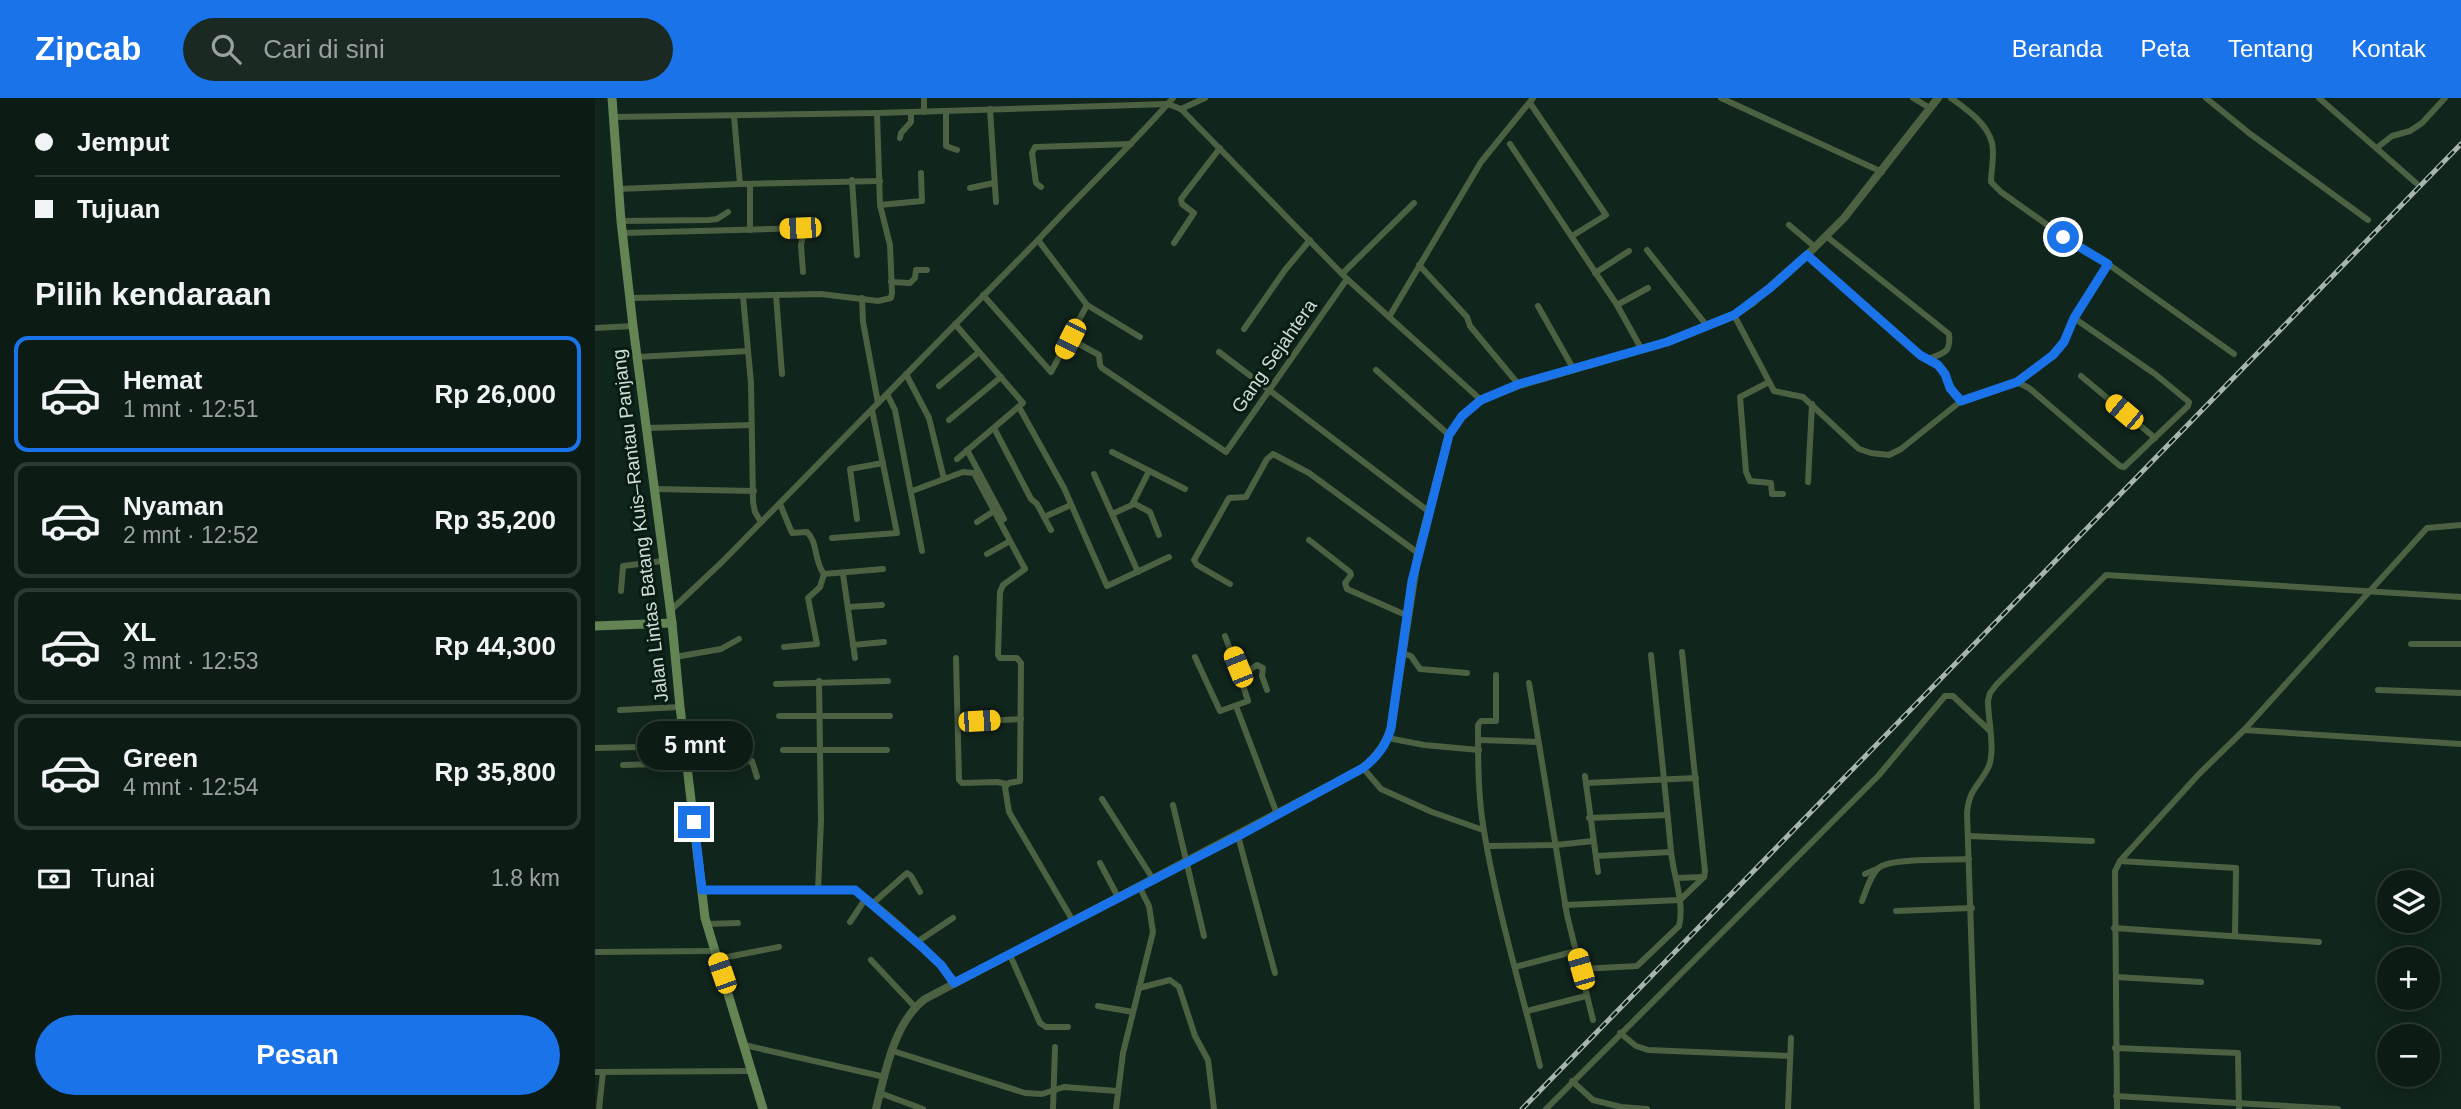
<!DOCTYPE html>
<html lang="id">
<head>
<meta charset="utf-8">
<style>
  body { margin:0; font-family:Arial,sans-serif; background:#1a2922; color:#f1f3f6; height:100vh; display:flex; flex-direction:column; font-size:26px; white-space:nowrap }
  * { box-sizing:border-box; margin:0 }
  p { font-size:23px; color:#9aa1a0 }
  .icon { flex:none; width:38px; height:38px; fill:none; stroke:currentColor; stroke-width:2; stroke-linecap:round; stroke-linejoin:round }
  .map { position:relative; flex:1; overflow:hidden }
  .panel { display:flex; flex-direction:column; background:#0c1c14; width:595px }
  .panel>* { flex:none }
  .top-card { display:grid; align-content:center; height:154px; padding:0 35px; background:#0c1c14 }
  .controls { position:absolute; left:1782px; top:772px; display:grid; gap:14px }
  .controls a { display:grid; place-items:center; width:63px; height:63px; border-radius:50%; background:#0c1c14; box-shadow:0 4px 18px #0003,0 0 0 2px #2c3a34; font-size:35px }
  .end { position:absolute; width:32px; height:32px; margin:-16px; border:9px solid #1a73e8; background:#fff; box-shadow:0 0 0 4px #fff }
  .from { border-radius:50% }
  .bubble { position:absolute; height:49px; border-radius:24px; background:#0c1c14; box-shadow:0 4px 18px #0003,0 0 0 2px #2c3a34; font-size:23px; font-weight:800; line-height:49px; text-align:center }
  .car { position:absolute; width:21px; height:42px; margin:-21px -10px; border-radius:9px; box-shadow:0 0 5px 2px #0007; background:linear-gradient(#f5c518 24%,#345 0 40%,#f5c518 0 76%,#345 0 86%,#f5c518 0) }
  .top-card b { display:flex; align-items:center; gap:24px; height:66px; font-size:26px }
  .top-card b+b { border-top:2px solid #2c3a34 }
  .top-card i { width:18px; height:18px; background:#f1f3f6 }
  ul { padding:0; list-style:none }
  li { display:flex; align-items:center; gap:21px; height:116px; margin:0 14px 10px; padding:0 21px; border:4px solid #2c3a34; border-radius:14px }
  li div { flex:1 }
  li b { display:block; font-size:26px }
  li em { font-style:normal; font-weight:800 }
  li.current { border-color:#1a73e8 }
  li>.icon { width:63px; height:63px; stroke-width:1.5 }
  h2 { padding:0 35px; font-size:32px; line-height:84px }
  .pay { display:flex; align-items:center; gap:18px; height:77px; padding:0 35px; font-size:26px }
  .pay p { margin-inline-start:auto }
  .action { display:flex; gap:14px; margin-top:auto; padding:14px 35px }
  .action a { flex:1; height:80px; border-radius:42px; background:#1a73e8; color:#fff; font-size:28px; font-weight:800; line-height:80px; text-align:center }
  header { display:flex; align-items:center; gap:42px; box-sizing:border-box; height:98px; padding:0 35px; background:#1a73e8; color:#fff }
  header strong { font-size:33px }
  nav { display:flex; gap:38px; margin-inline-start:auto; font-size:24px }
  .search { width:490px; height:63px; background:#1a2922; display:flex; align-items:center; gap:18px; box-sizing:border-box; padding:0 24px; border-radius:38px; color:#9aa1a0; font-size:26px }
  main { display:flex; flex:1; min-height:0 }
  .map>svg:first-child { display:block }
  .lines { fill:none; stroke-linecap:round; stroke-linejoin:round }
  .minor { stroke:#4c6042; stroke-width:6 }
  .tertiary { stroke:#4c6042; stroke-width:8 }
  .secondary { stroke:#648453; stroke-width:9 }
  .rail-casing { stroke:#a7b5ae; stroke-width:5 }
  .rail { stroke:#071c12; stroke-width:2.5; stroke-dasharray:8; stroke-linecap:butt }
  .route { stroke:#1a73e8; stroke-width:9 }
  .labels { text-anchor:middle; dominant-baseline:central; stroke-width:6; stroke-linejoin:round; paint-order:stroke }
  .street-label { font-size:19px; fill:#cfdbd4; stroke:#071c12 }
</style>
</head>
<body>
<header>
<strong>Zipcab</strong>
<div class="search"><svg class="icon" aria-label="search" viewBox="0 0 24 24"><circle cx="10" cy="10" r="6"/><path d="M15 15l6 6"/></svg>Cari di sini</div>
<nav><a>Beranda</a><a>Peta</a><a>Tentang</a><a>Kontak</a></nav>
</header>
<main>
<section class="panel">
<div class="top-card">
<b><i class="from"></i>Jemput</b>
<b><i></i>Tujuan</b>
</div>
<h2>Pilih kendaraan</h2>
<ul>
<li class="current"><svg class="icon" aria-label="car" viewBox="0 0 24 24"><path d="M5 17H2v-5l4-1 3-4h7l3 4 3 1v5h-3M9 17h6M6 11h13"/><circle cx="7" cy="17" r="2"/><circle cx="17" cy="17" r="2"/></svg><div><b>Hemat</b><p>1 mnt · 12:51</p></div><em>Rp 26,000</em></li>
<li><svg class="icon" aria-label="car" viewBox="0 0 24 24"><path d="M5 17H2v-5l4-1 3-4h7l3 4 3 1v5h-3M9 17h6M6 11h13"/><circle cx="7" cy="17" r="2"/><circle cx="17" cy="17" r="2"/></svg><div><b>Nyaman</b><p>2 mnt · 12:52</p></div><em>Rp 35,200</em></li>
<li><svg class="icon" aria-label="car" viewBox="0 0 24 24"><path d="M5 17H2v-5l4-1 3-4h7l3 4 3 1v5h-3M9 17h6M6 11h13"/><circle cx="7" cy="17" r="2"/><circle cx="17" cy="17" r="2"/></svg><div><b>XL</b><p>3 mnt · 12:53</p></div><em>Rp 44,300</em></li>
<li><svg class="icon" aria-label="car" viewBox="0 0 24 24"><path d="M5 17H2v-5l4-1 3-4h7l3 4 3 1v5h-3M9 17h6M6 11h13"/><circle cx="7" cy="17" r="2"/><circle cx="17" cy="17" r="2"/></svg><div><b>Green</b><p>4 mnt · 12:54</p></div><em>Rp 35,800</em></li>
</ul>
<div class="pay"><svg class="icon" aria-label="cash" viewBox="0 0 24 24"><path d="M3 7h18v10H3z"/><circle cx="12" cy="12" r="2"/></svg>Tunai<p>1.8 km</p></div>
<div class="action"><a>Pesan</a></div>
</section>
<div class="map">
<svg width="1866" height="1011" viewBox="0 0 1866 1011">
  <rect width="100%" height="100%" fill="#10251b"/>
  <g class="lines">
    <g class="minor">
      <path d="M1126,0L1287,74"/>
      <path d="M1318,0L1335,10"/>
      <path d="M1356,0C1371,11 1392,25 1397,45C1400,56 1396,72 1396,84L1406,94L1489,153L1513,166L1639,256"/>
      <path d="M1611,0L1654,35L1773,122"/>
      <path d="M1724,0L1821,85"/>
      <path d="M935,5L1011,117L977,138"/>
      <path d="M395,11L401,104"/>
      <path d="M586,11L610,0"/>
      <path d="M351,13V48L362,52"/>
      <path d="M329,14V0"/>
      <path d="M139,18L145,86L285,83"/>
      <path d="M19,19L282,15L573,6L586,11L752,181L886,302"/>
      <path d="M305,40L306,35L316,24V14"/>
      <path d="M915,46L1022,207L1047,252"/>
      <path d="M1783,49L1797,38L1815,33L1827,25L1850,0"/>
      <path d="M257,82L262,157"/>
      <path d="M155,86V132"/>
      <path d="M446,89L441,85L437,55L440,49L536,46"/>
      <path d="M375,90L399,85"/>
      <path d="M24,91L145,86"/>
      <path d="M285,107L327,103L326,75"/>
      <path d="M26,123L114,122L122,121L133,114"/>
      <path d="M1194,127L1220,149"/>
      <path d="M28,135L210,130L206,147L208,174"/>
      <path d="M1231,138L1354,236C1356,255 1349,255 1333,261"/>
      <path d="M443,142L492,207L545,239"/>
      <path d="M579,145L599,115L587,106L586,101L625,50"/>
      <path d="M1052,152L1112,228"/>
      <path d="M1212,157L1325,257L1348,271L1355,290L1366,303"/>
      <path d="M824,167L872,219L875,228L924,287"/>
      <path d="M1000,175L1034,153"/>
      <path d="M747,176L819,105"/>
      <path d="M296,184L315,185L320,180L321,172H332"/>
      <path d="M181,197L187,276"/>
      <path d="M388,197L456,274L492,207"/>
      <path d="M148,198L156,285L158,404L160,414L166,424"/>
      <path d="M35,200L226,196L283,203L296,200L297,195L295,147L285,107L282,15"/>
      <path d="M267,200L268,224L283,305"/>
      <path d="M1022,207L1053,190"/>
      <path d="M943,208L979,272"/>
      <path d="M1139,217L1179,293L1208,299L1264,351L1276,355L1294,357L1306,351L1366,303L1422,284L1434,290L1525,368L1529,369L1593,308L1594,304L1560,276L1479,220"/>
      <path d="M794,219L886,64L938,0"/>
      <path d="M360,226L428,305L362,361"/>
      <path d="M0,230L38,228"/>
      <path d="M649,231L690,172L715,142"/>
      <path d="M475,241L504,257L505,267L507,270L631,354L752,181"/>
      <path d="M624,254L833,413"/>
      <path d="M42,259L153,253"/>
      <path d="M781,272L854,337"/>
      <path d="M311,276L334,320L349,381"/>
      <path d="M1486,278L1560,340"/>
      <path d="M1174,284L1145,299L1151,374L1155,383L1176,385L1177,396H1188"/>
      <path d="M1422,284L1458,257L1469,244L1479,220L1513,166"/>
      <path d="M344,288L384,254"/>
      <path d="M292,296L300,312L327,453"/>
      <path d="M424,309L469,390L512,488L574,459"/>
      <path d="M354,322L406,279"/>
      <path d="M52,330L157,327"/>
      <path d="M399,330L436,401L442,406L456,432"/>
      <path d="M372,352L409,421"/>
      <path d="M517,354L590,391"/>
      <path d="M499,376L543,474"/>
      <path d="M1213,384L1217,306"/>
      <path d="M59,391L159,393"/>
      <path d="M317,393L368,374L379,375L430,471L408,487L405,494L403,557L405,560H422L426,565L425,683L414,685L410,689L414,714L478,823"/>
      <path d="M538,405L555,414L564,437"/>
      <path d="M185,406L197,435L212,434C223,444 219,464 229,476L288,471"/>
      <path d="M517,416L537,407L554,373"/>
      <path d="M449,419L476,407"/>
      <path d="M262,421L255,371L288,365"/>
      <path d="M382,424L399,413"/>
      <path d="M237,440L302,435L277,312"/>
      <path d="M714,442L755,474L756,477L750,485L752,491L813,518"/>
      <path d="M392,456L415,443"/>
      <path d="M248,476L260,560"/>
      <path d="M635,486L602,467L599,462L634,400L651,399L672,361L678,356L714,375L823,455"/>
      <path d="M26,493L28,468L68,463"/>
      <path d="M253,509L287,507"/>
      <path d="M75,513L128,463L443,142C487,94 535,49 578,0"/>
      <path d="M630,538L645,578"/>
      <path d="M1816,546H1866"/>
      <path d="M258,547L289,544"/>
      <path d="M189,549L222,546L213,500L225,489L229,476"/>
      <path d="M807,555L816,558L825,571L872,575"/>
      <path d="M80,559L126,551L144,541"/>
      <path d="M600,559L625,613L653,603L645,578L662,567L668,570L667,578L672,592"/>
      <path d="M361,560L364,682L367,685L402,684L412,686"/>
      <path d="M901,577V623H886L883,627C883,662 883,699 889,733C902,812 926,890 945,968"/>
      <path d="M934,585L972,817L998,922"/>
      <path d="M181,586L293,583"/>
      <path d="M1783,592L1866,595"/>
      <path d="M641,608L682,716"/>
      <path d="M25,612L85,609"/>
      <path d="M184,618H295"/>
      <path d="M363,624L426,621"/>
      <path d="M1649,632L1832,430L1866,427"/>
      <path d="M793,640L829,647L884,652"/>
      <path d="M884,642L943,644"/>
      <path d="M0,650L89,648"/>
      <path d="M188,652H292"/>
      <path d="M28,667L157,663L162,679"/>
      <path d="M768,670L786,691L837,714L888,732"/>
      <path d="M990,678L1003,774"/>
      <path d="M991,685L1101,680"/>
      <path d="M507,701L558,781"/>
      <path d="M578,707L609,838"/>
      <path d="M994,720L1072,717"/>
      <path d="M643,738L680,875"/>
      <path d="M1373,738L1497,743"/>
      <path d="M892,748L961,747L998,743"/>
      <path d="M1001,758L1076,754"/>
      <path d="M1525,763L1641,770L1640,838"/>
      <path d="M505,765L523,799"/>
      <path d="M1270,776L1282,771"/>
      <path d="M1081,780L1109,779"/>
      <path d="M107,792H260C290,811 338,856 359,885"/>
      <path d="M223,792L226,722L224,583"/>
      <path d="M1267,803C1271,793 1276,775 1285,769C1298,760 1357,762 1374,761"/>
      <path d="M277,806L312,775L316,778L325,794"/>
      <path d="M970,807L1085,802L1109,779L1110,773L1087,554"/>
      <path d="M1301,813L1377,810"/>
      <path d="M255,824L271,800"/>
      <path d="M112,826L143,825"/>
      <path d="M1519,830L1724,844"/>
      <path d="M322,844L358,820"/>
      <path d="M0,854L119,853"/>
      <path d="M415,857L445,925L451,929H473"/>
      <path d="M122,861L184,849"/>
      <path d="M276,862L320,909"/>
      <path d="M920,869L981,853"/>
      <path d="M986,871L1042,868L1084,828C1090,804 1078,777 1076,753C1070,688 1063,623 1056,557"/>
      <path d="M1521,879L1606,884"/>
      <path d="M544,890L575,882L584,889L600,938L613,962L619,1011"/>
      <path d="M503,908L538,914"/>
      <path d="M932,913L991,898"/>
      <path d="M1025,935L1041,948L1053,952L1195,958"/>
      <path d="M149,947L290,979"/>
      <path d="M1520,950L1643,955L1644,1011"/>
      <path d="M298,953L430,995L447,996L469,989L522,993"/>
      <path d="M0,974L157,973"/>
      <path d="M977,983L998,1002L1026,1009L1052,1011"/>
      <path d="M285,995L328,1011"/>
      <path d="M1521,998L1743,1011"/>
      <path d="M4,1011L8,974"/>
      <path d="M458,1011L460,949"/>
      <path d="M521,1011L528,955L558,834L554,808L544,788"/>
      <path d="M951,1011L1284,677L1350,598H1358L1394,632"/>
      <path d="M1193,1011L1196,940"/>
      <path d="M1382,1011L1372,715C1374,691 1384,688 1393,670C1401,655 1393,621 1393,603L1395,595L1402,586L1511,477L1866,499"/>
      <path d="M1522,1011L1520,773L1525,763L1604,676L1649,632L1866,646"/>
    </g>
    <path class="tertiary" d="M281,1011C290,975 299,924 330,901L768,670C781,659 791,647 796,630L823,455L854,337L867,318L886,302L924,287L1072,244L1139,217L1157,205L1212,157L1249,120L1343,0"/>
    <g class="secondary">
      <path d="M17,0L26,123L38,228L77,525L85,609L110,820L168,1011"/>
      <path d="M0,528L77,525"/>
    </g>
    <g class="rail-casing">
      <path id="rail" d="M927,1011L1866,46"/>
    </g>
    <use href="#rail" class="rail"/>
  </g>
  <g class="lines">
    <path class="route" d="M99,724L107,792H260L326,848L346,867L359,885L647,736L768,670C782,659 791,648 796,630L817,483L854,337L867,318L886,302L924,286L1072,244L1139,217L1175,190L1212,157L1325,257L1343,267L1350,276L1355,290L1366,303L1422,284L1458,257L1469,244L1479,220L1513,166L1468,139"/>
  </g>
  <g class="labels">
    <g class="street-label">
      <text transform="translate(679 258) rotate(-55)">Gang Sejahtera</text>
      <text transform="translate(45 428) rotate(-97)">Jalan Lintas Batang Kuis–Rantau Panjang</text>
    </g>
  </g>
</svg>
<div class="controls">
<a><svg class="icon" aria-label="layers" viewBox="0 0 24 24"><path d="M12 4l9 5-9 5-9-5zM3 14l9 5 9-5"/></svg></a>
<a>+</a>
<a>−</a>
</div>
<i class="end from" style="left:1468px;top:139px"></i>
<i class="end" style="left:99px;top:724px"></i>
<div class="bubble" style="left:42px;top:623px;width:116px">5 mnt</div>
<i class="car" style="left:205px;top:130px;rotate:268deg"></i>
<i class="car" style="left:475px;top:241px;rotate:207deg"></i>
<i class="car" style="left:1529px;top:314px;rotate:310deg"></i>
<i class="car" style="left:643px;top:569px;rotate:338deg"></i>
<i class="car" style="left:384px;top:623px;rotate:87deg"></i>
<i class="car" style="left:986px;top:871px;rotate:344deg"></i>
<i class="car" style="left:127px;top:875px;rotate:341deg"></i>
</div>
</main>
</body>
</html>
